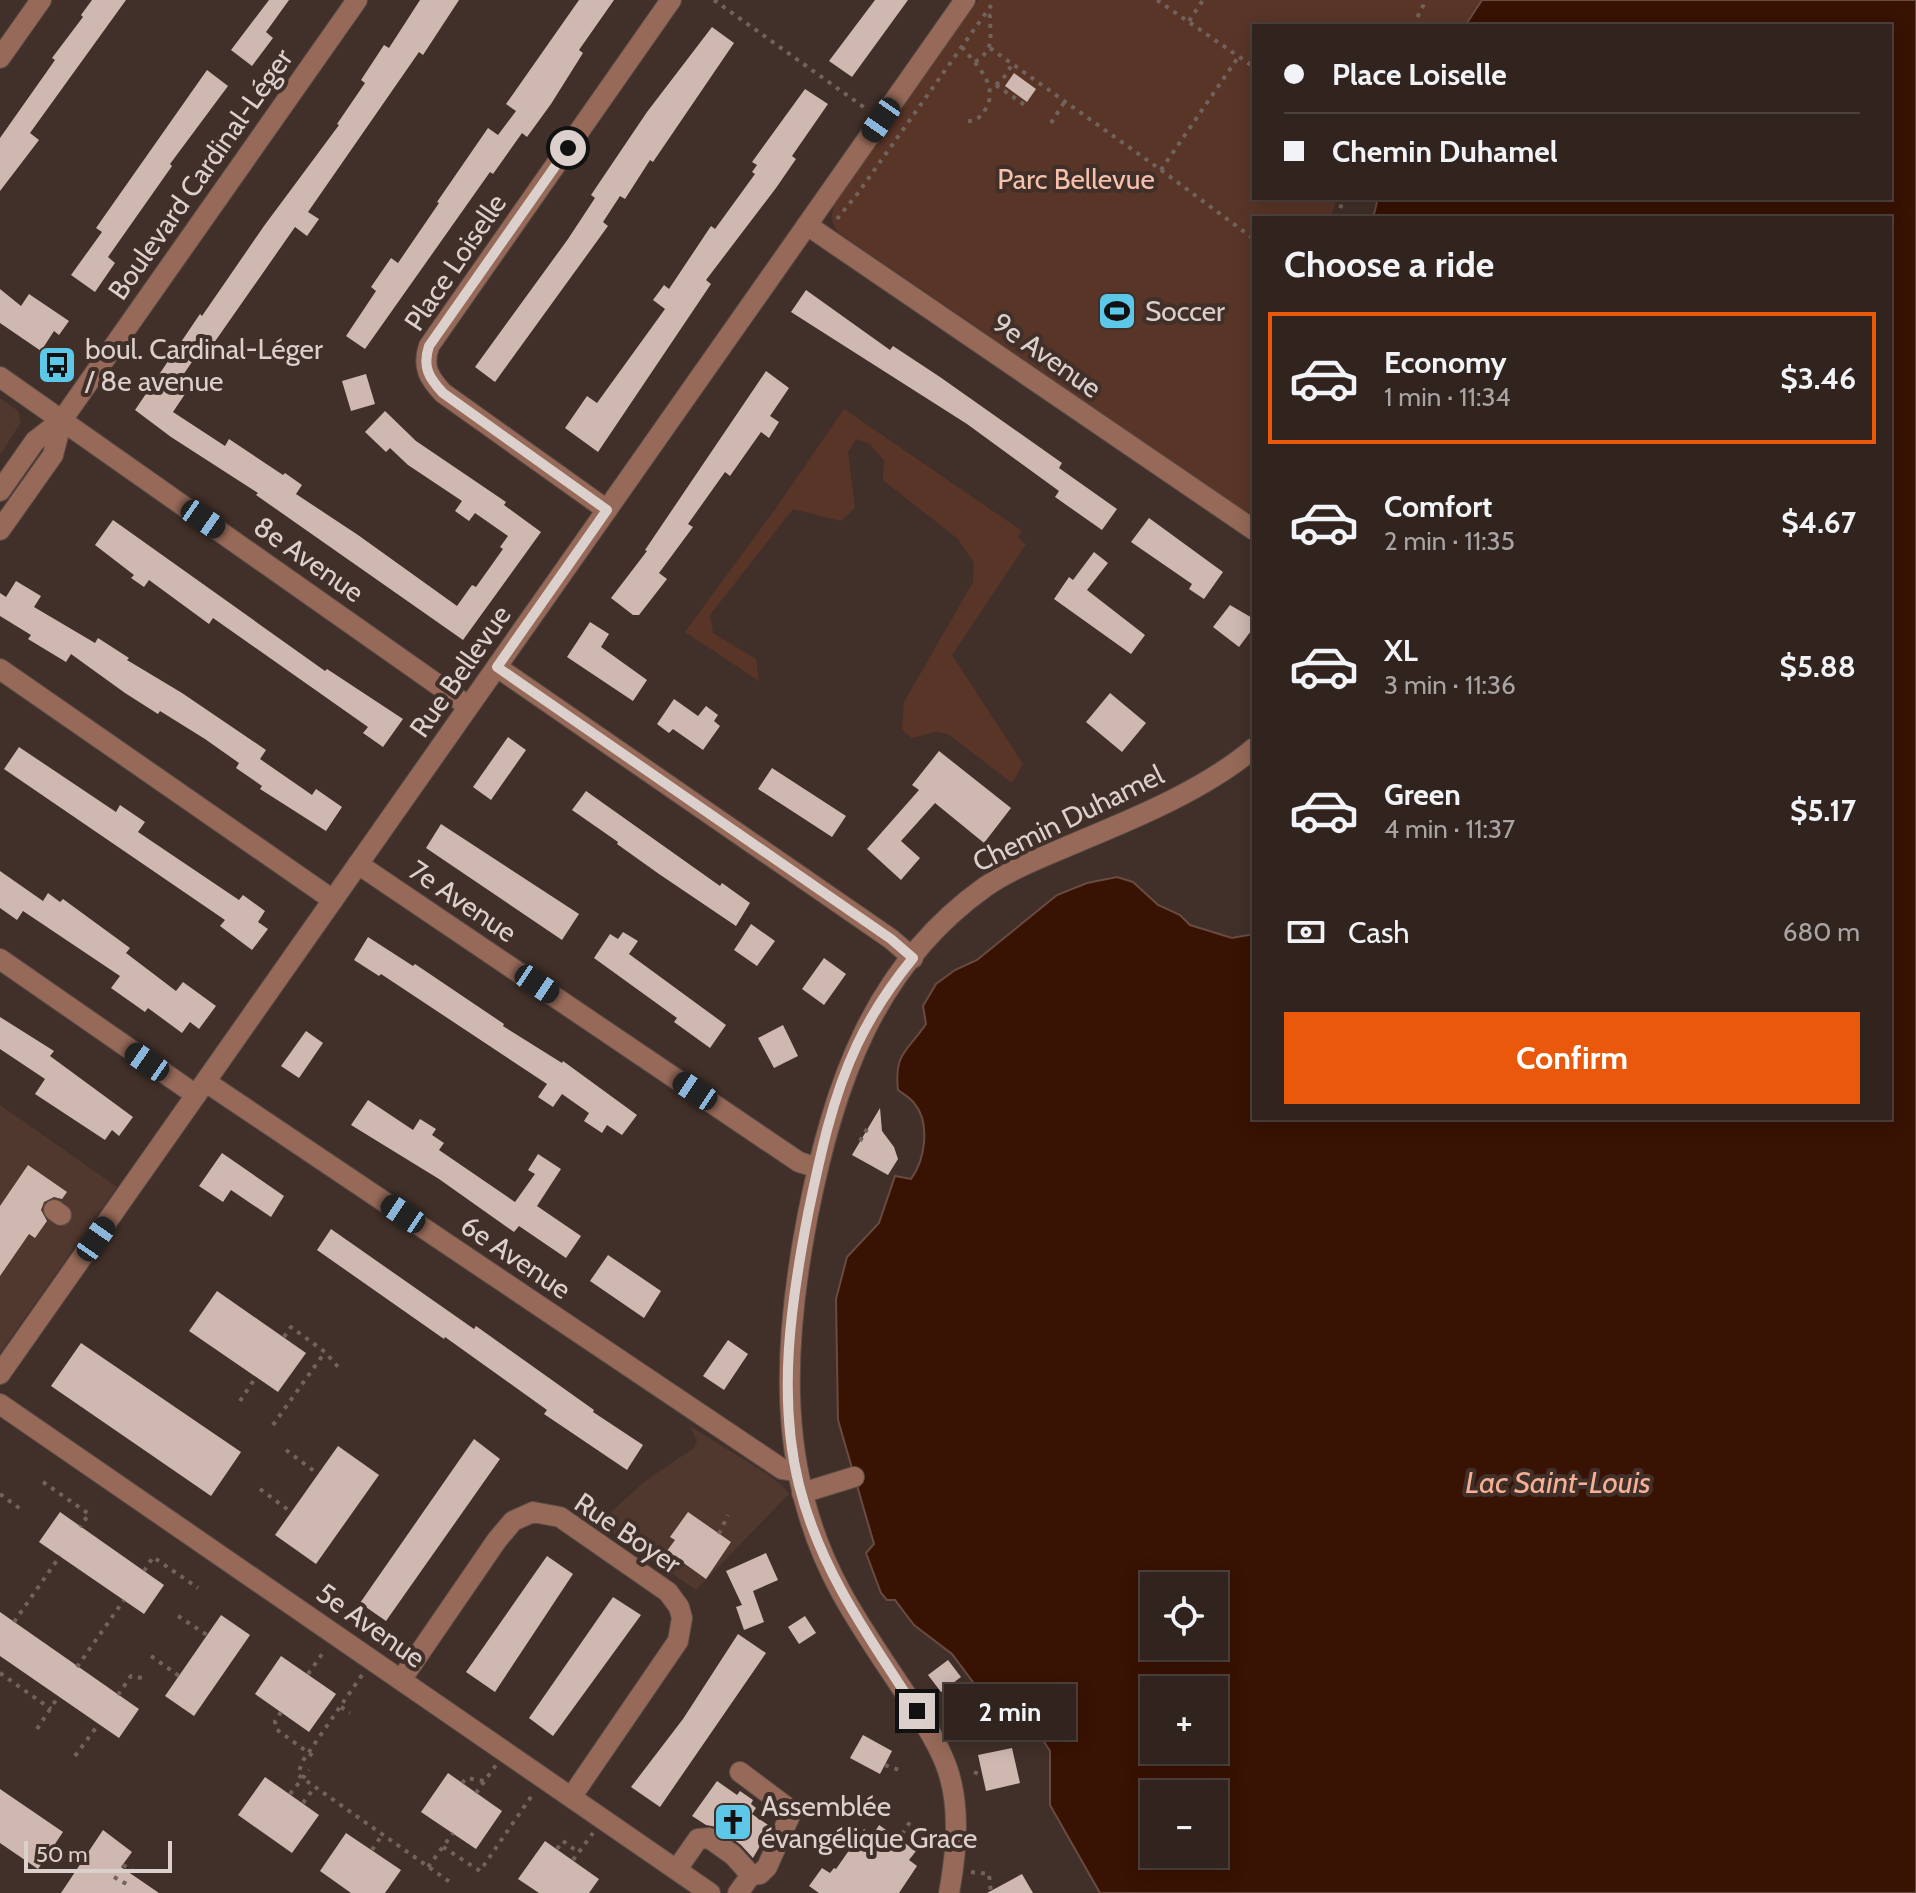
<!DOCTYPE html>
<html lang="en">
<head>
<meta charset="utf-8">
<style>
  body { margin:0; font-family:Cabin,sans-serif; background:#392c28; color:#f1f3f6; height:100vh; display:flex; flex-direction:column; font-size:30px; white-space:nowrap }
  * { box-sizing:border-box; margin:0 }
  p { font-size:26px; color:#a8a4a4 }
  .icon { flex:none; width:44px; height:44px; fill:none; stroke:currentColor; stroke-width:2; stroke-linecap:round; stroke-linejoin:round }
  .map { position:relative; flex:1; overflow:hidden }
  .sheet { position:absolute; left:1252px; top:216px; width:640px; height:904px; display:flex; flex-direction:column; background:#31241f; border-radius:0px; box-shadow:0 4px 20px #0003,0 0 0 2px #4c413d }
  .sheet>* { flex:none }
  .guide { position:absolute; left:1252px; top:24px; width:640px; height:176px; border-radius:0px; box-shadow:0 4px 20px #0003,0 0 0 2px #4c413d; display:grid; align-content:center; height:176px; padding:0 32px; background:#31241f }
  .tools { position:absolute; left:1140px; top:1572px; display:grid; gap:16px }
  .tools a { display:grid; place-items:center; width:88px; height:88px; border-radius:0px; background:#31241f; box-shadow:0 4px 20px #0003,0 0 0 2px #4c413d; font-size:40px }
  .scale { position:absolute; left:24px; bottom:20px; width:148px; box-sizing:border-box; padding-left:8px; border:4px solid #dbd0cc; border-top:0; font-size:22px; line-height:28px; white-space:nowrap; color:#dbd0cc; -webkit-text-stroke:6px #413029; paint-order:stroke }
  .end { position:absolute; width:36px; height:36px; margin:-18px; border:10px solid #dbd0cc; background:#111; box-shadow:0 0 0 4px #111 }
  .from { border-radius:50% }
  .bubble { position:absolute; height:56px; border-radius:0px; background:#31241f; box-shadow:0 4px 20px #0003,0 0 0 2px #4c413d; font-size:26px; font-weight:800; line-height:56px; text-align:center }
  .car { position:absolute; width:24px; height:48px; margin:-24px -12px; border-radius:10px; box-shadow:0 0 6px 2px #0007; background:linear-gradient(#222 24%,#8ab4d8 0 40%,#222 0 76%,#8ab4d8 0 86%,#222 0) }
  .guide b { display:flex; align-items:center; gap:28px; height:76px; font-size:30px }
  .guide b+b { border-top:2px solid #4c413d }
  .guide i { width:20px; height:20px; background:#f1f3f6 }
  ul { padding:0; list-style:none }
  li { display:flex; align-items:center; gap:24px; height:132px; margin:0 16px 12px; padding:0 16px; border:4px solid transparent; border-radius:0px }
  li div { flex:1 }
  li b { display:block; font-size:30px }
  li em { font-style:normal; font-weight:800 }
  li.current { border-color:#ea580c }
  li>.icon { width:72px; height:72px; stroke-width:1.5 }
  h2 { padding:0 32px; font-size:36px; line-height:96px }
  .pay { display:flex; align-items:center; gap:20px; height:88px; padding:0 32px; font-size:30px }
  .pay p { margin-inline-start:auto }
  .cta { display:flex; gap:16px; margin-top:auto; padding:16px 32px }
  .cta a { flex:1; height:92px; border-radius:0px; background:#ea580c; color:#fff; font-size:32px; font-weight:800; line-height:92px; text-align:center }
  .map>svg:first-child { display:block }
  .built { fill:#50382f }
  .green { fill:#593528 }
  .water { fill:#381203; stroke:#694b3f; stroke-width:2; fill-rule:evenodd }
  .building { fill:#ceb8b0 }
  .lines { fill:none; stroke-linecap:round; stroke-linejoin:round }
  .minor-casing { stroke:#5d4d46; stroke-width:22 }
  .path { stroke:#71625c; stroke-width:4; stroke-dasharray:4 6; stroke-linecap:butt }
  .minor { stroke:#966958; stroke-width:20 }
  .route { stroke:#dbd0cc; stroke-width:10 }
  .labels { text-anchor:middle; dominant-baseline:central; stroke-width:8; stroke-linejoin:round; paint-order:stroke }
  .street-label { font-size:28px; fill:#dbd0cc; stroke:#413029 }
  .park-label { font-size:28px; fill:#f6c0ac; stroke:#413029 }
  .poi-label { font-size:28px; fill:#dbd0cc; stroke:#413029; text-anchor:start }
  .water-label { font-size:30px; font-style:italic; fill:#f6b096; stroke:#413029 }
</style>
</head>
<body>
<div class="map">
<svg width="1916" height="1893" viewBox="0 0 1916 1893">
  <rect width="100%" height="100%" fill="#413029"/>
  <g class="built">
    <path d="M0,398L18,411L21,422L0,455Z"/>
    <path d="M0,1105L117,1187L0,1353Z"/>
    <path d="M690,1426L764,1472L782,1485L789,1494L696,1590L599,1523L644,1482L694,1448L697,1441Z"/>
  </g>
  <g class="green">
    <path d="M978,0H1482L1465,26H1254V198H1337L1330,218H1254V517L839,233C830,222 831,215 835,202Z"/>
    <path d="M844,409L1022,531L1018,538L1026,544L952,655L1023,764L1012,783L948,734L935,732L912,738L902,730L904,702L973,582L974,563L958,539L883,480L884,461L870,444L856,439L848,452L855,508L841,521L793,509L710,615L713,633L756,659L759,681L685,632L776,508Z"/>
  </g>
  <path class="water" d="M1482,0H1916V1893H1100L1050,1805V1751L1025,1712L1010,1704L1003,1712L977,1708L976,1686L952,1654L914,1625L895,1600H887L881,1593L866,1553L874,1544L838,1420L836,1299L847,1257L879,1223L895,1176L911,1179C925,1160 931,1123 914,1103C911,1098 903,1094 898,1090C894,1053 907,1052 926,1024L923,1006L936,984L955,970L977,960L1057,895L1087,883L1117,877L1133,882L1158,905L1180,915L1190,925L1232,938L1254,934V1118H1890V218H1373L1378,198H1890V26H1465ZM1154,1586H1214V1646H1154ZM1154,1690H1214V1750H1154ZM1154,1794H1214V1854H1154Z"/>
  <g class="building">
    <path d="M92,0H126L30,133L39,140L0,191V138L55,60L52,58L83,17L81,15Z"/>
    <path d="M269,0H289L266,32L273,38L252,66L231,50Z"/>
    <path d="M420,0H459L423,55L419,52L308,212L319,219L307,236L295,227L202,360L196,356L177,384L187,391L173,412L225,446L229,439L283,475L285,473L302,485L296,494L358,535L457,606L472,585L476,587L503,549L500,547L508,536L475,513L469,521L455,511L462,501L408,465L390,448L386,452L365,432L385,411L416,441L506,502L504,505L541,532L463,640L256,495L258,493L171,437L135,410L200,314L202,316L264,226L339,125L337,124L365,83L361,80L384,45L389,48Z"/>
    <path d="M579,0H614L579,50L583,53L551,104L527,137L522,133L493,174L490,172L365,349L346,336L376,291L371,287L391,258L398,263L439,203L437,202L488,128L498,135L516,111L506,104Z"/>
    <path d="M875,0H908L852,77L829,61Z"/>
    <path d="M712,27L734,43L653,162L650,160L625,199L620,196L603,222L608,226L495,382L475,367L568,239L595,198L591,195L647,112Z"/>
    <path d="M207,70L228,86L170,164L172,166L108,257L115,263L95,292L71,275L102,232L96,228Z"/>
    <path d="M1014,73L1036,89L1027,102L1005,86Z"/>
    <path d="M805,89L828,104L792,156L796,159L776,188L706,280L711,284L598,452L565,428L587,396L597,403L665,309L653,300L664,285L669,289L711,226L715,229L755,174L752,172L757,165L752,162Z"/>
    <path d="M0,289L21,306L29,294L69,321L59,335L54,331L41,351L0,323Z"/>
    <path d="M806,290L890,350L893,346L940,377L1062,463L1059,468L1117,509L1102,530L1055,497L1059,491L967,424L791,312Z"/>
    <path d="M766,371L789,388L770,416L779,422L769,438L761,432L730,476L725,472L688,524L693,527L659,573L667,579L639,615H633L611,598L647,551L645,550Z"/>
    <path d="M366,374L375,404L351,411L342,381Z"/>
    <path d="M1149,518L1223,572L1204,599L1189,589L1192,584L1131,542Z"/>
    <path d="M113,520L325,671L327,669L403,719L383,747L363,733L368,727L213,618L209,624L149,580L144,587L131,578L134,575L95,545Z"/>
    <path d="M1094,552L1108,563L1087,590L1145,635L1131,654L1054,599L1069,577L1073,580Z"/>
    <path d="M16,581L41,596L34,607L95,643L98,638L129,658L127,660L182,693L266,750L260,759L312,795L316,789L342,807L326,831L260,789L262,786L236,768L239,763L205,739L160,711L158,714L125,693L71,654L66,662L28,639L31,635L0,616V593L6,597Z"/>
    <path d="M1230,605L1254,619V627L1239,647L1213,627Z"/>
    <path d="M590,622L609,634L601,647L647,680L633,701L567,657Z"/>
    <path d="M1110,693L1146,723L1122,752L1086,722Z"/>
    <path d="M674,699L698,716L706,706L718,715L714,721L720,726L703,750L673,729L669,733L657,724Z"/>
    <path d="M508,737L526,750L491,800L473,787Z"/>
    <path d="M19,747L116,812L120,805L145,822L138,832L239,900L243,895L265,911L258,922L268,929L252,950L220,926L225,920L4,769Z"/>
    <path d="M939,751L1011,808L984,843L935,803L901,841L920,858L901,880L867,849L919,790L912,785Z"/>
    <path d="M772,768L846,816L832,837L758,789Z"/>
    <path d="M586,791L720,886L722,883L750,903L736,926L659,874L617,844L618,842L572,810Z"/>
    <path d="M441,824L579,914L562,940L426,848Z"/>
    <path d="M0,871L43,901L48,893L60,902L63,899L130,948L126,953L176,991L183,982L216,1006L199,1029L190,1022L182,1033L148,1008L145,1012L111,988L120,976L23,911L17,920L0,908Z"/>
    <path d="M751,924L775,941L757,966L734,950Z"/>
    <path d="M623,932L638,941L629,954L726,1025L710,1048L674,1022L677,1018L594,958L610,934L618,939Z"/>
    <path d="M368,937L413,966L415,964L504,1024L503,1026L562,1063L563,1061L637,1115L622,1135L607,1125L602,1133L584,1121L589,1113L562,1094L553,1107L538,1097L547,1084L381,974L379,976L354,960Z"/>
    <path d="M824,958L846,974L824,1005L802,989Z"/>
    <path d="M0,1017L54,1051L50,1056L133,1117L119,1136L112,1130L105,1140L35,1094L45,1079L0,1049Z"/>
    <path d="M783,1025L798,1056L774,1068L758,1038Z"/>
    <path d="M306,1031L323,1043L299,1078L281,1066Z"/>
    <path d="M368,1100L413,1130L420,1119L436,1129L432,1135L444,1143L439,1150L515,1202L535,1174L528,1170L538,1154L561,1169L537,1206L581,1236L566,1258L519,1226L514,1232L439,1179L351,1125Z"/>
    <path d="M880,1108L882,1131L894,1147L898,1159L888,1175L852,1155Z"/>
    <path d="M222,1153L284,1196L271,1217L231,1190L223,1202L199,1186Z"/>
    <path d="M28,1165L67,1192L62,1199L54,1197L44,1202L41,1210L47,1221L35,1238L29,1234L0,1276V1206Z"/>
    <path d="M331,1229L474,1329L476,1326L594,1410L593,1412L643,1445L627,1470L544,1414L547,1410L445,1337L444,1339L317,1250Z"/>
    <path d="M608,1255L661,1291L644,1318L590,1281Z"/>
    <path d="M217,1291L306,1353L278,1392L189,1331Z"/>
    <path d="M728,1340L748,1354L724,1390L703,1376Z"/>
    <path d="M81,1343L241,1452L211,1496L51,1386Z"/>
    <path d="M474,1439L500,1459L386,1621L360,1603Z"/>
    <path d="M338,1446L379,1475L316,1564L275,1535Z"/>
    <path d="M60,1512L164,1585L144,1614L39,1542Z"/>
    <path d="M688,1512L731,1542L706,1579L667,1551L675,1540L670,1537Z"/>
    <path d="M766,1553L778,1580L753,1591L764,1622L744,1630L736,1607L742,1605L726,1571Z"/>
    <path d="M547,1556L573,1574L495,1692L466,1672Z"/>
    <path d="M613,1597L641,1615L553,1736L529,1718Z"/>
    <path d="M0,1612L139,1709L119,1738L0,1656Z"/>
    <path d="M221,1615L250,1635L194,1716L165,1696Z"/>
    <path d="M805,1616L816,1633L799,1644L788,1627Z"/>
    <path d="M738,1634L766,1653L660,1807L631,1787L683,1719Z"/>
    <path d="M281,1656L336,1694L309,1732L255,1694Z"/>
    <path d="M948,1660L961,1677L941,1692L928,1675Z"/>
    <path d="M863,1735L892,1751L880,1774L850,1758Z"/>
    <path d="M1012,1748L1020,1783L986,1791L978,1755Z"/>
    <path d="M448,1773L502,1811L476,1849L421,1812Z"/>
    <path d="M265,1777L319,1815L292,1853L238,1815Z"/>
    <path d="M717,1781L737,1795L740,1791L753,1800L751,1804L756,1808L752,1814L771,1827L753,1858L741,1845L717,1827L706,1825L692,1816Z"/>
    <path d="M0,1789L63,1832L38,1869L0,1843Z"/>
    <path d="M879,1825L916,1851L909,1860L917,1866L899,1893H819L809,1886L822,1868L830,1873L834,1868L836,1869L864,1829L873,1835Z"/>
    <path d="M103,1830L132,1852L121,1867L159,1893H61Z"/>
    <path d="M346,1833L401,1870L385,1893H351L320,1871Z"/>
    <path d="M545,1841L599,1879L589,1893H539L518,1879Z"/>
    <path d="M1022,1874L1033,1893H987Z"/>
  </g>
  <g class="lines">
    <g class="minor-casing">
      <g id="minor">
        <path d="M0,58L41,0"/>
        <path d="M807,225L1254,530"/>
        <path d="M0,377L468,706"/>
        <path d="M0,491L35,441L62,420L357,0"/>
        <path d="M607,510L443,393C429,378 422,367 429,346L671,0"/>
        <path d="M0,530L53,455L62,420"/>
        <path d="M497,667L891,939L913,958"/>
        <path d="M0,669L333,900"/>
        <path d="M358,864L799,1162L818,1168"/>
        <path d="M0,959L196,1095"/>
        <path d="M206,1082L782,1469L796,1471"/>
        <path d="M54,1210L61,1215"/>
        <path d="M0,1374L965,0"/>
        <path d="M0,1404L710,1893"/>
        <path d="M802,1493L854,1477"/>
        <path d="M401,1680L497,1540L513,1521L533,1512L560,1517L668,1592L679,1607L682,1618L678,1641L572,1796"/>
        <path d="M740,1772L792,1811L767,1867L760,1874L751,1875"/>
        <path d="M677,1869L698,1839L709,1838L733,1855L751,1875L738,1893"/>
        <path d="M949,1893C956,1856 960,1810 949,1774C941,1747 924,1723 909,1699C886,1664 861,1629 841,1592C775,1472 783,1343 808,1214C834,1085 873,967 985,887C1014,867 1048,855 1080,841C1138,817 1207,788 1254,748"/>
      </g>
    </g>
    <g class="path">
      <path d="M714,0L865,108"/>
      <path d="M1157,0L1254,67"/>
      <path d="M1189,21L1203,0"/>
      <path d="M1413,26L1426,0"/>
      <path d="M962,47C977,66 1000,86 985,110C979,120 973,122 963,121"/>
      <path d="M990,48L1161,170L1239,56"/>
      <path d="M975,62C995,49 990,38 990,16L986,13"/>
      <path d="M996,85L1026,106"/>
      <path d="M996,85L1006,75L1012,64"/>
      <path d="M1051,123L1065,101"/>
      <path d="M1161,170L1254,239"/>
      <path d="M1338,218L1343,198"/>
      <path d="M837,219L858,193L995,0"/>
      <path d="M860,1141L867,1129"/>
      <path d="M284,1337L291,1327L325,1352L339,1368"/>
      <path d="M240,1401L256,1377"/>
      <path d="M273,1425L325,1352"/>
      <path d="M286,1450L318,1474"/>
      <path d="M43,1482L89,1514L80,1527"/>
      <path d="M260,1489L291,1512"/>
      <path d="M0,1494L23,1511"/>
      <path d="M719,1534L728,1515"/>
      <path d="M144,1571L153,1557L198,1588"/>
      <path d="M178,1616L207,1635"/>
      <path d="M14,1622L60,1556"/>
      <path d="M151,1656L179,1676"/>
      <path d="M77,1667L124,1600"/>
      <path d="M0,1673L51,1709"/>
      <path d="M308,1674L325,1650"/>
      <path d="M362,1675L302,1762L298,1775L450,1882"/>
      <path d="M118,1695L131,1676L142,1678"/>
      <path d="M341,1707L350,1713"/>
      <path d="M281,1712L275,1721L276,1729L317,1759"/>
      <path d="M37,1729L58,1697"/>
      <path d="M75,1756L98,1725"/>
      <path d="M885,1765L899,1770"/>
      <path d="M974,1772L983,1776"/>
      <path d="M462,1783L467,1778L484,1781"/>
      <path d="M476,1793L496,1765"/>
      <path d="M290,1794L309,1770"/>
      <path d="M303,1803L314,1788"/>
      <path d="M902,1834L912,1819"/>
      <path d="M443,1847L480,1871L533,1794"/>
      <path d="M557,1849L563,1841L578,1852"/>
      <path d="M372,1850L382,1835"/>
      <path d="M573,1860L593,1833"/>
      <path d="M123,1865L139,1874"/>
      <path d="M428,1867L453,1833"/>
      <path d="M971,1872L989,1874L991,1893"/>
      <path d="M114,1877L130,1886"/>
    </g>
    <use href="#minor" class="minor"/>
  </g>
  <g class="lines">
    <path class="route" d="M568,148L429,346C422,367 429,378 443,393L607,510L497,667L891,939L913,958C891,985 872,1013 857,1045C832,1098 820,1156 808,1214C791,1302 777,1396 799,1485C820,1570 870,1639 917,1711"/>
  </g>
  <defs>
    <g id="stadium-square" transform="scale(2)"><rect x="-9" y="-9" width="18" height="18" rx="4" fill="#5dc7e8" stroke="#413029"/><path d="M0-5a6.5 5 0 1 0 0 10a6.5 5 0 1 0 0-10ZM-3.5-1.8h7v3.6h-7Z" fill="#111"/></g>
    <g id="bus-square" transform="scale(2)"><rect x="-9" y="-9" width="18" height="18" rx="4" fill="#5dc7e8" stroke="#413029"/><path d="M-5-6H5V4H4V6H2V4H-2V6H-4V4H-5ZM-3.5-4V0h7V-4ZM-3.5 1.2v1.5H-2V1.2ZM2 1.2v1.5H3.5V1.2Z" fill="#111"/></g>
    <g id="church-square" transform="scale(2)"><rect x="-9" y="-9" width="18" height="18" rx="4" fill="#5dc7e8" stroke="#413029"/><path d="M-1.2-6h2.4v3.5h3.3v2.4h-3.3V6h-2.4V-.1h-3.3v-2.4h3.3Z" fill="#111"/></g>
  </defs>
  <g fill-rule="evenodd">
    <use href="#stadium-square" x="1117" y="311"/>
    <use href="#bus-square" x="57" y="365"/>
    <use href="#church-square" x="733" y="1822"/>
  </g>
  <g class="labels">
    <g class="street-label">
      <text transform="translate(200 174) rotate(-55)">Boulevard Cardinal-Léger</text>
      <text transform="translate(455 262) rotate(-56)">Place Loiselle</text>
      <text transform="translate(1047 355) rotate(35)">9e Avenue</text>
      <text transform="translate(309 559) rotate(35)">8e Avenue</text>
      <text transform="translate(460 671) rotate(-55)">Rue Bellevue</text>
      <text transform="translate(1068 818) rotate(-26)">Chemin Duhamel</text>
      <text transform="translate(463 901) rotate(34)">7e Avenue</text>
      <text transform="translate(516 1257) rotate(34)">6e Avenue</text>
      <text transform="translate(628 1533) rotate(34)">Rue Boyer</text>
      <text transform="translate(371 1625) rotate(35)">5e Avenue</text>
    </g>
    <g class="park-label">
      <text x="1076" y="179">Parc Bellevue</text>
    </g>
    <g class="poi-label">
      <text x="1145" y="311">Soccer</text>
      <text x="85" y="349">boul. Cardinal-Léger<tspan x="85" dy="32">/ 8e avenue</tspan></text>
      <text x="761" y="1806">Assemblée<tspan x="761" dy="32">évangélique Grace</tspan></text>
    </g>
    <g class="water-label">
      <text x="1558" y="1482">Lac Saint-Louis</text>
    </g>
  </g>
</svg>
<div class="tools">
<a><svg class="icon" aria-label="locate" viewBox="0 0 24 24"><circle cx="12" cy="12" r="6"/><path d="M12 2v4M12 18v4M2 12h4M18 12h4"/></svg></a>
<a>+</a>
<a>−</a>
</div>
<div class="scale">50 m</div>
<i class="end from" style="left:568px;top:148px"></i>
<i class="end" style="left:917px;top:1711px"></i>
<div class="bubble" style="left:944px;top:1684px;width:132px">2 min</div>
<i class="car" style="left:881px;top:120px;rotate:215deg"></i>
<i class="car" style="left:203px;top:519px;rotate:125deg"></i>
<i class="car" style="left:537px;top:984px;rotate:124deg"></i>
<i class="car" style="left:147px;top:1062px;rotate:305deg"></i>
<i class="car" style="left:695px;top:1091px;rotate:304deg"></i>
<i class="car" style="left:403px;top:1214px;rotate:304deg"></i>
<i class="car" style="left:96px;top:1239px;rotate:35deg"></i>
<div class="guide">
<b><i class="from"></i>Place Loiselle</b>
<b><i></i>Chemin Duhamel</b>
</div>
<section class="sheet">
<h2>Choose a ride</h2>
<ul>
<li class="current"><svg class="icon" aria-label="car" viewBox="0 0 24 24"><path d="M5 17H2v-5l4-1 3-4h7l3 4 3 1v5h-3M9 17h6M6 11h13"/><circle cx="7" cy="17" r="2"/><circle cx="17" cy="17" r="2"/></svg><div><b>Economy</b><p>1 min · 11:34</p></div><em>$3.46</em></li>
<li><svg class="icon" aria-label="car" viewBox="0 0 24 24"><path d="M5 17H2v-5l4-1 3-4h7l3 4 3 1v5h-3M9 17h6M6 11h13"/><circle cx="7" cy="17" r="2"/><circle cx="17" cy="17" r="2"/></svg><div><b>Comfort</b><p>2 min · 11:35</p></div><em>$4.67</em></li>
<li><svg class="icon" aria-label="car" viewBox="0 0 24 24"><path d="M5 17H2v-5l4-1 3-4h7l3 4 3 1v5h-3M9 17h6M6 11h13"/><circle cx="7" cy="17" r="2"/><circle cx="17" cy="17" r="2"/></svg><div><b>XL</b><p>3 min · 11:36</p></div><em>$5.88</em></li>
<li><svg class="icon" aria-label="car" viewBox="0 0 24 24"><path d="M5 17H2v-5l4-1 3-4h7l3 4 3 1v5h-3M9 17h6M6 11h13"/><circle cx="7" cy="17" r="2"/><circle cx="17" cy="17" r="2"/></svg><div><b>Green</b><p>4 min · 11:37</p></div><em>$5.17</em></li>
</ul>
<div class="pay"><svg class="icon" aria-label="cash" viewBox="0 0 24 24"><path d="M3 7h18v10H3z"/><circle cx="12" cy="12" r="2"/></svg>Cash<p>680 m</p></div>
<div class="cta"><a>Confirm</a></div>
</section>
</div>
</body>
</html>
